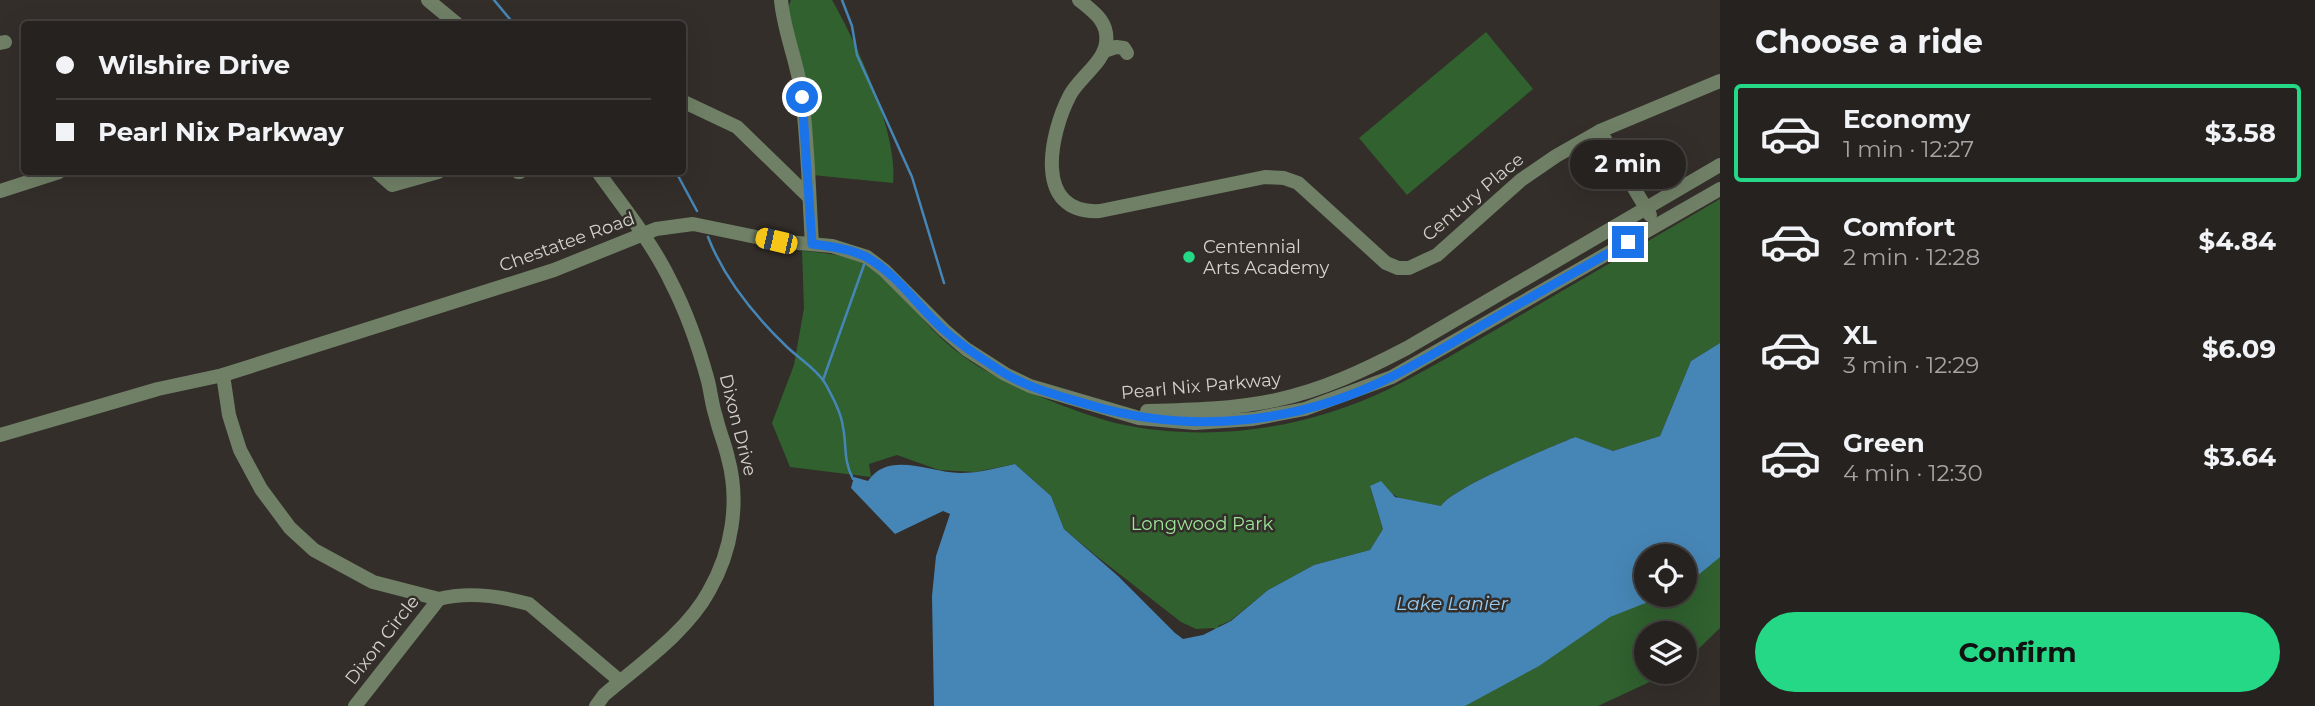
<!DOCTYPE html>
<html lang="en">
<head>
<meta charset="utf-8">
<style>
  body { margin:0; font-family:Montserrat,sans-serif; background:#322f2d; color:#f1f3f6; height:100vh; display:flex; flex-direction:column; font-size:26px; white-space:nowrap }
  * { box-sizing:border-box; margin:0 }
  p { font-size:23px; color:#a4a4a5 }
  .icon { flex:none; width:38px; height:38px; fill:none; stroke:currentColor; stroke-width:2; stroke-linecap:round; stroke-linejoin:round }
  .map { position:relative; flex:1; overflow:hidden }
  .panel { display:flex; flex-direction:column; background:#262220; width:595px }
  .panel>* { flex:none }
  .hud { position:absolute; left:21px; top:21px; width:665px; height:154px; border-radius:7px; box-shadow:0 7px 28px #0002,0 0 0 2px #423f3e; display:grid; align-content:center; height:154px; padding:0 35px; background:#262220 }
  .controls { position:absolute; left:1634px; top:544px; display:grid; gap:14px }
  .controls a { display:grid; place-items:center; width:63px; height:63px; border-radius:50%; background:#262220; box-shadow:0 7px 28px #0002,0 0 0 2px #423f3e; font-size:35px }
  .end { position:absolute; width:32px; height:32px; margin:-16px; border:9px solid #1a73e8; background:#fff; box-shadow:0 0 0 4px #fff }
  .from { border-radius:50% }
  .bubble { position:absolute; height:49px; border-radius:24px; background:#262220; box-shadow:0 7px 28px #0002,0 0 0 2px #423f3e; font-size:23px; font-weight:700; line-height:49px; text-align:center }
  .car { position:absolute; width:21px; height:42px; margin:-21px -10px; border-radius:9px; box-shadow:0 0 5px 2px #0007; background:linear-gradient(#f5c518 24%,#345 0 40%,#f5c518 0 76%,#345 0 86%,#f5c518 0) }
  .hud b { display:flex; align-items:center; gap:24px; height:66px; font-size:26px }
  .hud b+b { border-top:2px solid #423f3e }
  .hud i { width:18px; height:18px; background:#f1f3f6 }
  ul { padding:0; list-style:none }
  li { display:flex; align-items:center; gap:21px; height:98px; margin:0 14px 10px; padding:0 21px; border:4px solid transparent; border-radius:7px }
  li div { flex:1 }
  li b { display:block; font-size:26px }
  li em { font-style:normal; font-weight:700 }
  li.selected { border-color:#25d886 }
  li>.icon { width:63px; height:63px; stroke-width:1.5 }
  h2 { padding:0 35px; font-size:32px; line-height:84px }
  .button { display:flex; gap:14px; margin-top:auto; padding:14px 35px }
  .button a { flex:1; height:80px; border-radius:42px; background:#25d886; color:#111; font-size:28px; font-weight:700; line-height:80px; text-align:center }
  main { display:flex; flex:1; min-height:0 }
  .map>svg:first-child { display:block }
  .green { fill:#30612f }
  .water { fill:#4686b6 }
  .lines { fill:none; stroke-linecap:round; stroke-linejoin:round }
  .stream { stroke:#4686b6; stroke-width:2.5 }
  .minor { stroke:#708066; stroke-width:14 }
  .route { stroke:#1a73e8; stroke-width:9 }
  .poi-dot { fill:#25d886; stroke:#332e2a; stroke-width:2.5 }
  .labels { text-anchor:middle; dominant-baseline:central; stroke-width:5; stroke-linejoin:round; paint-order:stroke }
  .street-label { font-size:18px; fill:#d4d1ce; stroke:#332e2a }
  .poi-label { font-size:18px; fill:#d4d1ce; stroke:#332e2a; text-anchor:start }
  .park-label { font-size:18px; fill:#9be598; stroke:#332e2a }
  .water-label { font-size:19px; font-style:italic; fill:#98cbf2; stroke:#332e2a }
</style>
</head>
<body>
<main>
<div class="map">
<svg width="1720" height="706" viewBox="0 0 1720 706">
  <rect width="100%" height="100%" fill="#332e2a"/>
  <g class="green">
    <path d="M791,0H832C857,44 898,133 893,183L812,175L788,8Z"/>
    <path d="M1486,32L1533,89L1407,195L1359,138Z"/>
    <path d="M1720,199V343L1691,361L1660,436L1613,451L1574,437C1550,448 1452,487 1441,506L1401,499L1389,492L1370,487L1383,529L1370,550L1314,565L1268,590L1230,621L1218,626L1229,653L1226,655L1214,628L1196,629L1181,622L1095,555L1064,529L1051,496L1015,464L975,472L939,470L897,455L869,464L871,477L790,467L772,423L794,365L804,308L802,251C826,253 852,255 873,269C897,284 913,309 932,329C950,348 973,365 996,376C1029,393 1084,416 1120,424C1209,443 1307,429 1389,389C1430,369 1469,345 1509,322C1579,281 1650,240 1720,199Z"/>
    <path d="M1720,534V628L1685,662V634H1647V672H1671L1598,706H1440L1647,595H1685V559Z"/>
  </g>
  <path class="water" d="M1720,343V557L1685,586V556H1647V595H1666L1610,617L1539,666L1465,706H934L932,596L936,556L950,514L943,511L895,534L851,488L854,477L868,481C889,450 930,473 960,473C979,473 997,468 1015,464L1051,496L1064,529L1118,576L1175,633L1183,639L1203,635L1231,621L1268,590L1314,565L1370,550L1383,529L1370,486L1381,481L1395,497L1441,506C1451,488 1551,447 1575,437L1613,451L1660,436L1691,361Z"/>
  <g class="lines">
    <g class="stream">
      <path d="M494,0L514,24"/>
      <path d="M842,0L852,26L857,55L912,177L944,283"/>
      <path d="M676,172L697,211"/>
      <path d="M708,237C724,278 755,316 786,346C798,358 816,368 825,383C832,396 841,412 843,427C847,447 843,460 853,479"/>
      <path d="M823,380L865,262"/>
    </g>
    <g class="minor">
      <path d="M428,0L457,24"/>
      <path d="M781,0C784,33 798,63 802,96C808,145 809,195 812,244"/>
      <path d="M1079,0C1094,12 1109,22 1106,43C1104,62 1079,78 1070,95C1050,133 1032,215 1100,211L1265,177L1284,178L1298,183L1386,263L1398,268H1409L1437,255L1521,180L1556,156L1600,131L1720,81"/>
      <path d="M0,43L5,42"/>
      <path d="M1104,51L1116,47L1124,48L1127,53"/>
      <path d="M682,101L737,127L809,197"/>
      <path d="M1600,131L1650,215"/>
      <path d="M377,172L392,185L438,172"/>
      <path d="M518,172H520"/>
      <path d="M0,191L59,172"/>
      <path d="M223,375L229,415L240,450L261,489L290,528L314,550L373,582L439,599"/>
      <path d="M1147,411C1189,410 1234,409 1276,400C1323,390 1365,370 1407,348L1720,165"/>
      <path d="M0,435L158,389L223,375L554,270L656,229L693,224L776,241L832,246L867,257L884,270L944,330L966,349L1005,374L1030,386L1139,418L1195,423L1253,419L1305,409L1392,377L1720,189"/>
      <path d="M355,706L439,599C469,591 500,596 529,604L620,681"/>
      <path d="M596,706L604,695C639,665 687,632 709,591C732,551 740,502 728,458C725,444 719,431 716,417C712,406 711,393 708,381C699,348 687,313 671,282C652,242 623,207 598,172"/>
    </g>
  </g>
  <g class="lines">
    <path class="route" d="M802,97L812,244C831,246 852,249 868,258C899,276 919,308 945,331C962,346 982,359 1001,371C1027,388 1060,396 1090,405C1191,435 1299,424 1393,376C1423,361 1452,343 1481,326C1529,298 1579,270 1628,242"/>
  </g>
  <circle class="poi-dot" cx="1189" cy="257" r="7"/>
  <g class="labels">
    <g class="street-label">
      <text transform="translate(1473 197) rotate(-40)">Century Place</text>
      <text transform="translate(567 242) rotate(-20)">Chestatee Road</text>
      <text transform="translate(1201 386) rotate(-5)">Pearl Nix Parkway</text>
      <text transform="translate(738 425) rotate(76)">Dixon Drive</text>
      <text transform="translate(382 640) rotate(-52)">Dixon Circle</text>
    </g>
    <g class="poi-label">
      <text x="1203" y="247">Centennial<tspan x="1203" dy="21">Arts Academy</tspan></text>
    </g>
    <g class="park-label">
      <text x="1202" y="524">Longwood Park</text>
    </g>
    <g class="water-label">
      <text x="1452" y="603">Lake Lanier</text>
    </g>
  </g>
</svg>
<div class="controls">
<a><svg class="icon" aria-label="locate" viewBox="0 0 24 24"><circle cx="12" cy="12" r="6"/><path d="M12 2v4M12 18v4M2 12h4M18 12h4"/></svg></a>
<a><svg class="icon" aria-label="layers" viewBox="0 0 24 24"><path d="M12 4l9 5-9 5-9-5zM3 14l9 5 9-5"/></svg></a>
</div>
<i class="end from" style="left:802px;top:97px"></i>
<i class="end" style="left:1628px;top:242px"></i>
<div class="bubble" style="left:1570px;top:140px;width:116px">2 min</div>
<i class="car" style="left:776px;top:241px;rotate:283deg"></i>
<div class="hud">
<b><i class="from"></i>Wilshire Drive</b>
<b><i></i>Pearl Nix Parkway</b>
</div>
</div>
<section class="panel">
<h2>Choose a ride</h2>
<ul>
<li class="selected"><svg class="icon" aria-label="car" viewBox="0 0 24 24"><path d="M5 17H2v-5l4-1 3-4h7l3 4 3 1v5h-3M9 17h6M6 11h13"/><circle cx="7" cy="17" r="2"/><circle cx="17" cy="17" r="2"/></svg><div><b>Economy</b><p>1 min · 12:27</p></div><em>$3.58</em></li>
<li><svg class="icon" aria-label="car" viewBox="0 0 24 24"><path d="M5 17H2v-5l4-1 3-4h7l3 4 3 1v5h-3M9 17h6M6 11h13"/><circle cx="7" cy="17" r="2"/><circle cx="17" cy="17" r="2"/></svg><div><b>Comfort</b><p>2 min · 12:28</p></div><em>$4.84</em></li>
<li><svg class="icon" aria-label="car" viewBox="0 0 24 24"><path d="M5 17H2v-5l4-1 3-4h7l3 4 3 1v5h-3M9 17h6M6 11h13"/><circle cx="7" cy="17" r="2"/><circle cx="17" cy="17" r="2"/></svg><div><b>XL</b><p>3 min · 12:29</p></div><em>$6.09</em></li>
<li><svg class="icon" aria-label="car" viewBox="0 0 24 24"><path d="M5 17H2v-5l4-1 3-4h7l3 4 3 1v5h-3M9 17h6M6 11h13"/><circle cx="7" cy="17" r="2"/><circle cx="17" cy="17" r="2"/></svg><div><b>Green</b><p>4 min · 12:30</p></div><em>$3.64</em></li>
</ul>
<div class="button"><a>Confirm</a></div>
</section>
</main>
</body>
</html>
